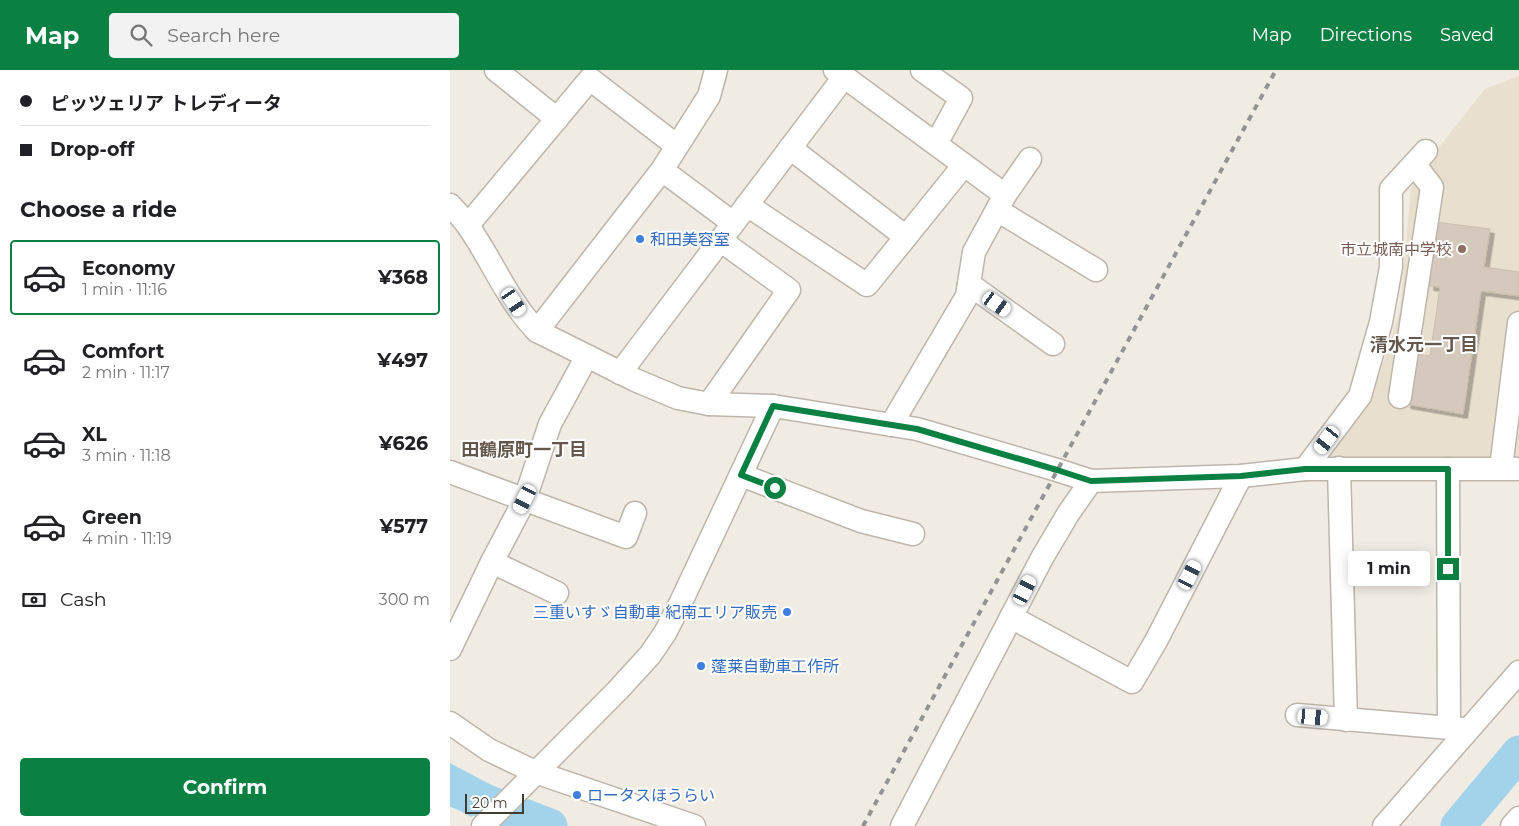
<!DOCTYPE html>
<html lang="en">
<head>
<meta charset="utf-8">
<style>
  body { margin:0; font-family:Montserrat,"Noto Sans JP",sans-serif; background:#f2f2f2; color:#202124; height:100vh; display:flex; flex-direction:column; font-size:19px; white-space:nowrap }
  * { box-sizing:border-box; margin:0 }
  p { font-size:16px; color:#757577 }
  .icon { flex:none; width:28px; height:28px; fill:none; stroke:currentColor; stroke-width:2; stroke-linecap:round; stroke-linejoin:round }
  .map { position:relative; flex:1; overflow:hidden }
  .drawer { display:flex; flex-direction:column; background:#fff; width:450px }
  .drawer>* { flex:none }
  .guide { display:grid; align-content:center; height:110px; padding:0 20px; background:#fff }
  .scale { position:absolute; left:15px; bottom:12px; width:59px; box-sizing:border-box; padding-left:5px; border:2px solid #423b34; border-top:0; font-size:14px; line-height:18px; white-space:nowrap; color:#423b34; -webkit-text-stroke:4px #fff; paint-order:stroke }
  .end { position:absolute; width:22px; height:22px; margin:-11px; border:6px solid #0b8043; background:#fff; box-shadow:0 0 0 2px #fff }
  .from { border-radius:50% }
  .bubble { position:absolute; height:35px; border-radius:5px; background:#fff; box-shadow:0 2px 12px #0003; font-size:16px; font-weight:700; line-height:35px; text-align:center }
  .car { position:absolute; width:15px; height:30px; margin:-15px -8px; border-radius:6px; box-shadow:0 0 4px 1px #0007; background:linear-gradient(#fff 24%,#345 0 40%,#fff 0 76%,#345 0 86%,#fff 0) }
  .guide b { display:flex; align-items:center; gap:18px; height:48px; font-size:19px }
  .guide b+b { border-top:1px solid #e0e0e0 }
  .guide i { width:12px; height:12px; background:#202124 }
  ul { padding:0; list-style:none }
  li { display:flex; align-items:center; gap:15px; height:75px; margin:0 10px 8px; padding:0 10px; border:2px solid transparent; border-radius:5px }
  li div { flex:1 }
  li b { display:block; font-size:19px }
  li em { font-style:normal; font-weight:700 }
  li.active { border-color:#0b8043 }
  li>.icon { width:45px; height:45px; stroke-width:1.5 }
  h2 { padding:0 20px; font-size:22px; line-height:60px }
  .pay { display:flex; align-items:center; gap:12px; height:55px; padding:0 20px; font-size:19px }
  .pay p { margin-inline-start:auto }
  .cta { display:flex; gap:10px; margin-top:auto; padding:10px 20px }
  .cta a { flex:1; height:58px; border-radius:5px; background:#0b8043; color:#fff; font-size:20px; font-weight:700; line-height:58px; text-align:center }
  header { display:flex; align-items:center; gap:30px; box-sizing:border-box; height:70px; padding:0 25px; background:#0b8043; color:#fff }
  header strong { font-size:24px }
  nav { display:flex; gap:28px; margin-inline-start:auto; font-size:18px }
  .search { width:350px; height:45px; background:#f2f2f2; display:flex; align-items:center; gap:12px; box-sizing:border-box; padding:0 18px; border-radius:5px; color:#757577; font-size:19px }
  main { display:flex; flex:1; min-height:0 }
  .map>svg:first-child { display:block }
  .education { fill:#e9dfce }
  .water { fill:#a2d3eb }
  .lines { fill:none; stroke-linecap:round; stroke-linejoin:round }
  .river { stroke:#a2d3eb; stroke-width:35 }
  .building { fill:#d4c9bc; stroke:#ccbead; filter:url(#shadow) }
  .minor-casing { stroke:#beb5aa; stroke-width:25 }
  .minor { stroke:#fff; stroke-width:22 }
  .rail { stroke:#939393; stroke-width:4; stroke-dasharray:6 6; stroke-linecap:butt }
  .route { stroke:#0b8043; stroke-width:6 }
  .shop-dot { fill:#3f7fe0; stroke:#fff; stroke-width:2 }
  .education-dot { fill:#8d6e63; stroke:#fff; stroke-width:2 }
  .labels { text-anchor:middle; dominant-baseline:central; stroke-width:4; stroke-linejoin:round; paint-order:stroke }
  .shop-label { font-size:16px; fill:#366cbe; stroke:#fff; text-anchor:start }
  .education-label { font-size:16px; fill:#785e54; stroke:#fff; text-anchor:end }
  .neighbourhood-label { font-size:18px; font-weight:bold; fill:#64584c; stroke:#fff }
</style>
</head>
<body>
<header>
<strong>Map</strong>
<div class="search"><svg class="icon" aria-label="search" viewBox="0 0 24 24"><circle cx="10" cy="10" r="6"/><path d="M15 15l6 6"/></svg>Search here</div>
<nav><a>Map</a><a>Directions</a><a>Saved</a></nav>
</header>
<main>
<section class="drawer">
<div class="guide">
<b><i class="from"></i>ピッツェリア トレディータ</b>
<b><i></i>Drop-off</b>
</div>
<h2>Choose a ride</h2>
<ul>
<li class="active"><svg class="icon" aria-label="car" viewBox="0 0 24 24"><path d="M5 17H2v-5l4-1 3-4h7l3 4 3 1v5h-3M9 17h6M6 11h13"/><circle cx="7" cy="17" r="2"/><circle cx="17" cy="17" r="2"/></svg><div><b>Economy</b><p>1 min · 11:16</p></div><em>¥368</em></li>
<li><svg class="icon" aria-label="car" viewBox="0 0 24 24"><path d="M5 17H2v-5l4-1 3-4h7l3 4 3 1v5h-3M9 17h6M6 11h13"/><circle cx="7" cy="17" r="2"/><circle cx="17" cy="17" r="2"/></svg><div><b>Comfort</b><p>2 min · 11:17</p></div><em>¥497</em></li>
<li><svg class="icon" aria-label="car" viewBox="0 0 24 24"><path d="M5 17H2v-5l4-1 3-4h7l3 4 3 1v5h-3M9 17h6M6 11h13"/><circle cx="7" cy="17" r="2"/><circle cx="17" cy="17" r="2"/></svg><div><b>XL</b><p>3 min · 11:18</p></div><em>¥626</em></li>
<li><svg class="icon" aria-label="car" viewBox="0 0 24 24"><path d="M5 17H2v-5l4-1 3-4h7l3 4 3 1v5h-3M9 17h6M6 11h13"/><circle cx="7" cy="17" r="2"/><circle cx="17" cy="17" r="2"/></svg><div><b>Green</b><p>4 min · 11:19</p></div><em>¥577</em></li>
</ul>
<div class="pay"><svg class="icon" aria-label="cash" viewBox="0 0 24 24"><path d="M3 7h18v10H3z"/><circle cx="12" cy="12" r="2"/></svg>Cash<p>300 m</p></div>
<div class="cta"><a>Confirm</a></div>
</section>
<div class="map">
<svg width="1069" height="756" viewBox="0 0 1069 756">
  <defs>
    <filter id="shadow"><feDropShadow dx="4.5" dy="4.5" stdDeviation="0" flood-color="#0004"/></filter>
  </defs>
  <rect width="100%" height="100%" fill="#f1ece3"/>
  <path class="education" d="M1069,6V387L877,390L893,365L919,330L929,306L950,240L961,118L978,91L1035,19Z"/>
  <path class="water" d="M0,693L47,718L21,747L0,735Z"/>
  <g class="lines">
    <g class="river">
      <path d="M0,718L100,756"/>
      <path d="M1008,756L1069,683"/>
    </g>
  </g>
  <path class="building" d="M986,152L1040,159L1034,197L1069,202V226L1031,221L1013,344L956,334L964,284L980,286L990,217L979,216Z"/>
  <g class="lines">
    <g class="minor-casing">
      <g id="minor">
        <path d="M46,0L107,49"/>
        <path d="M385,0L555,125"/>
        <path d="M472,0L511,28L486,74"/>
        <path d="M340,78L456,167"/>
        <path d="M212,100L283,153"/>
        <path d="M0,135C6,142 13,148 18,156C42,190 57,230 87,261L185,310L228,328L259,334L323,336L467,359L607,400L641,411L791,406L855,399H1069"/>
        <path d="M297,135L417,215L514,95"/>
        <path d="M547,140L646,200"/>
        <path d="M18,155L140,9L227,76"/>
        <path d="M519,214L603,274"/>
        <path d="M87,261L212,100L259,26L266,0"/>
        <path d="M170,303L394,7"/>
        <path d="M950,327L982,117L964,94"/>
        <path d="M259,334L339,220L270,170"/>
        <path d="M441,355L517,226L524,182L555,125L580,89"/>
        <path d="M889,398L896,650"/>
        <path d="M1051,398L1069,253"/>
        <path d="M855,399L910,326L931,252L941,197V119L976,81"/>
        <path d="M998,399L999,658"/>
        <path d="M0,402L176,467L185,443"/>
        <path d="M291,405L411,451L463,464"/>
        <path d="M107,523L42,492L75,429L100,354L137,286"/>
        <path d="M561,547L682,612L706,571L791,406"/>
        <path d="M0,579L42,492"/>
        <path d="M847,645L1012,659"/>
        <path d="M0,653L39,680L85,702L244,756"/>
        <path d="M33,756L168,620L200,585L215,563L231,532L323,336"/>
        <path d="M452,756L592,488L618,444L641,411"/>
        <path d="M934,756L1069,602"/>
        <path d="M1062,756L1069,748"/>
      </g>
    </g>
    <use href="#minor" class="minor"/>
    <path class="rail" d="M413,756L826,0"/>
  </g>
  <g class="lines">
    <path class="route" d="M325,418L291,405L323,336L467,359L607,400L641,411L791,406L855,399H998V499"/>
  </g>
  <g class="shop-dot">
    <circle cx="190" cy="169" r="5"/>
    <circle cx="337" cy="542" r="5"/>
    <circle cx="251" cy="596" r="5"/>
    <circle cx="127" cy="725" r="5"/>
  </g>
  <circle class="education-dot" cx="1012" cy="179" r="5"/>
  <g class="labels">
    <g class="shop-label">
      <text x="200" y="169">和田美容室</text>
      <text x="327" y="542" text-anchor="end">三重いすゞ自動車 紀南エリア販売</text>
      <text x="261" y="596">蓬莱自動車工作所</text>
      <text x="137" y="725">ロータスほうらい</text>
    </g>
    <g class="education-label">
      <text x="1002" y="179">市立城南中学校</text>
    </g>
    <g class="neighbourhood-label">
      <text x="974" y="275">清水元一丁目</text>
      <text x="74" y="380">田鶴原町一丁目</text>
    </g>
  </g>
</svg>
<div class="scale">20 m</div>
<i class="end from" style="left:325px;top:418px"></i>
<i class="end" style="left:998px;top:499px"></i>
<div class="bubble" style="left:898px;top:481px;width:82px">1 min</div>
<i class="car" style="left:64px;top:232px;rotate:146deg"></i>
<i class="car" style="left:547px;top:234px;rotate:125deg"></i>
<i class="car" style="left:877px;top:370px;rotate:217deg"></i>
<i class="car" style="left:75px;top:429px;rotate:207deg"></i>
<i class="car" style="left:740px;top:505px;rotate:27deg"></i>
<i class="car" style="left:575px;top:520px;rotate:27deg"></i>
<i class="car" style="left:863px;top:647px;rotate:95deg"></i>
</div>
</main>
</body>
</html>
